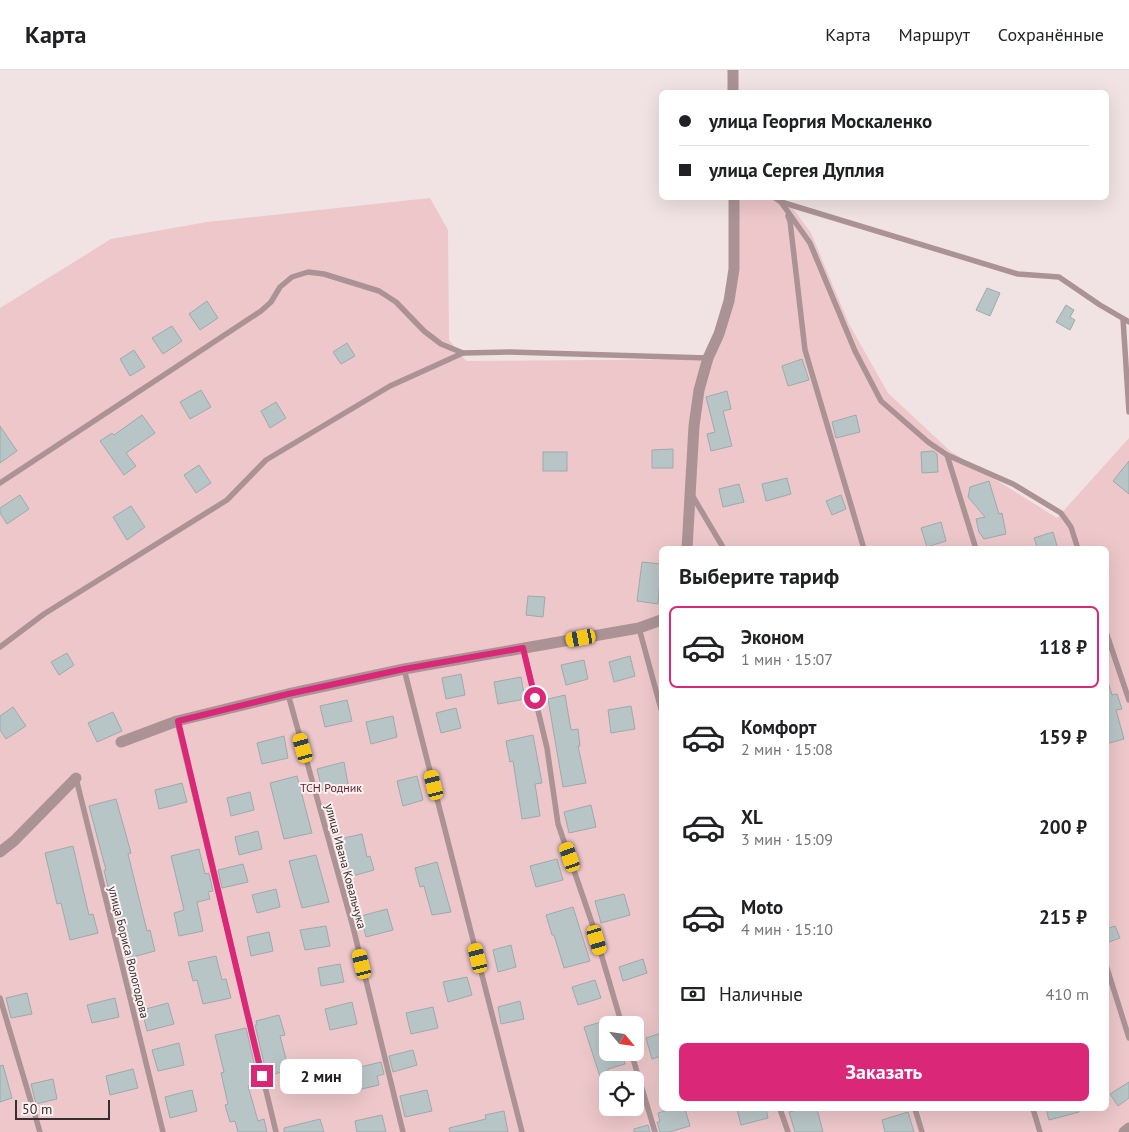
<!DOCTYPE html>
<html lang="ru">
<head>
<meta charset="utf-8">
<style>
  body { margin:0; font-family:"PT Sans",sans-serif; background:#f2f2f2; color:#202124; height:100vh; display:flex; flex-direction:column; font-size:19px; white-space:nowrap }
  * { box-sizing:border-box; margin:0 }
  p { font-size:16px; color:#757577 }
  .icon { flex:none; width:28px; height:28px; fill:none; stroke:currentColor; stroke-width:2; stroke-linecap:round; stroke-linejoin:round }
  .map { position:relative; flex:1; overflow:hidden }
  .side { position:absolute; left:659px; top:476px; width:450px; height:565px; display:flex; flex-direction:column; background:#fff; border-radius:8px; box-shadow:0 5px 20px #0002 }
  .side>* { flex:none }
  .hud { position:absolute; left:659px; top:20px; width:450px; height:110px; border-radius:8px; box-shadow:0 5px 20px #0002; display:grid; align-content:center; height:110px; padding:0 20px; background:#fff }
  .needle { width:32px; rotate:119deg }
  .tools { position:absolute; left:599px; top:946px; display:grid; gap:10px }
  .tools a { display:grid; place-items:center; width:45px; height:45px; border-radius:8px; background:#fff; box-shadow:0 5px 20px #0002; font-size:25px }
  .scale { position:absolute; left:15px; bottom:12px; width:95px; box-sizing:border-box; padding-left:5px; border:2px solid #353030; border-top:0; font-size:14px; line-height:18px; white-space:nowrap; color:#353030; -webkit-text-stroke:4px #fff1f2; paint-order:stroke }
  .end { position:absolute; width:22px; height:22px; margin:-11px; border:6px solid #db2777; background:#fff; box-shadow:0 0 0 2px #fff }
  .from { border-radius:50% }
  .bubble { position:absolute; height:35px; border-radius:8px; background:#fff; box-shadow:0 5px 20px #0002; font-size:16px; font-weight:700; line-height:35px; text-align:center }
  .car { position:absolute; width:15px; height:30px; margin:-15px -8px; border-radius:6px; box-shadow:0 0 4px 1px #0007; background:linear-gradient(#f5c518 24%,#345 0 40%,#f5c518 0 76%,#345 0 86%,#f5c518 0) }
  .hud b { display:flex; align-items:center; gap:18px; height:48px; font-size:19px }
  .hud b+b { border-top:1px solid #e0e0e0 }
  .hud i { width:12px; height:12px; background:#202124 }
  ul { padding:0; list-style:none }
  li { display:flex; align-items:center; gap:15px; height:82px; margin:0 10px 8px; padding:0 10px; border:2px solid transparent; border-radius:8px }
  li div { flex:1 }
  li b { display:block; font-size:19px }
  li em { font-style:normal; font-weight:700 }
  li.on { border-color:#db2777 }
  li>.icon { width:45px; height:45px; stroke-width:1.5 }
  h2 { padding:0 20px; font-size:22px; line-height:60px }
  .pay { display:flex; align-items:center; gap:12px; height:55px; padding:0 20px; font-size:19px }
  .pay p { margin-inline-start:auto }
  .primary-button { display:flex; gap:10px; margin-top:auto; padding:10px 20px }
  .primary-button a { flex:1; height:58px; border-radius:8px; background:#db2777; color:#fff; font-size:20px; font-weight:700; line-height:58px; text-align:center }
  header { display:flex; align-items:center; gap:30px; box-sizing:border-box; height:70px; padding:0 25px; background:#fff; border-bottom:1px solid #e0e0e0 }
  header strong { font-size:24px }
  nav { display:flex; gap:28px; margin-inline-start:auto; font-size:18px }
  .map>svg:first-child { display:block }
  .green { fill:#edc7ca; fill-rule:evenodd }
  .building { fill:#b8c5c7; stroke:#9daaac }
  .lines { fill:none; stroke-linecap:round; stroke-linejoin:round }
  .lane { stroke:#ab9395; stroke-width:5.5 }
  .street { stroke:#ab9395; stroke-width:11 }
  .route { stroke:#db2777; stroke-width:6 }
  .labels { text-anchor:middle; dominant-baseline:central; stroke-width:4; stroke-linejoin:round; paint-order:stroke }
  .park-label { font-size:12px; fill:#5e1d2a; stroke:#fff1f2 }
  .street-label { font-size:12px; fill:#353030; stroke:#fff1f2 }
</style>
</head>
<body>
<header>
<strong>Карта</strong>
<nav><a>Карта</a><a>Маршрут</a><a>Сохранённые</a></nav>
</header>
<div class="map">
<svg width="1129" height="1062" viewBox="0 0 1129 1062">
  <rect width="100%" height="100%" fill="#f1e3e4"/>
  <path class="green" d="M430,128L448,160L449,270L466,291L713,289L737,209L738,128H777L794,140L811,163L849,254L888,323L950,381L1057,448L1129,368V1062H0V238L111,169L207,152ZM661,479H1106V1039H661ZM608,955H635V982H608ZM608,1010H635V1038H608Z"/>
  <g class="building">
    <path d="M987,218L1000,223L990,246L976,240Z"/>
    <path d="M207,231L218,248L200,260L189,244Z"/>
    <path d="M1066,235L1074,240L1070,247L1075,250L1070,260L1056,252Z"/>
    <path d="M172,256L182,271L163,284L152,268Z"/>
    <path d="M347,273L355,286L341,294L333,282Z"/>
    <path d="M134,280L145,297L130,306L120,289Z"/>
    <path d="M802,289L809,310L788,316L782,296Z"/>
    <path d="M201,320L211,337L190,349L180,332Z"/>
    <path d="M727,321L731,339L723,341L732,376L711,381L707,364L715,362L706,327Z"/>
    <path d="M276,332L286,348L270,358L261,341Z"/>
    <path d="M142,345L155,363L126,383L136,396L124,405L100,371L112,363L114,365Z"/>
    <path d="M856,345L860,362L836,368L832,352Z"/>
    <path d="M0,356L17,381L0,393Z"/>
    <path d="M673,379V398H652V380Z"/>
    <path d="M933,381L937,384L938,402L922,403L921,382Z"/>
    <rect x="543" y="382" width="24" height="19"/>
    <path d="M1129,391V424L1113,411Z"/>
    <path d="M199,395L211,413L196,423L184,405Z"/>
    <path d="M787,408L791,424L766,431L762,414Z"/>
    <path d="M989,411L999,444L1002,443L1006,464L984,469L979,462L976,449L985,447L968,427L970,417Z"/>
    <path d="M739,414L744,432L723,437L719,419Z"/>
    <path d="M20,425L29,439L7,454L0,443V438Z"/>
    <path d="M841,425L846,439L832,445L826,431Z"/>
    <path d="M131,436L145,457L127,470L113,447Z"/>
    <path d="M941,452L946,471L927,477L921,458Z"/>
    <path d="M1053,462L1058,479H1038L1034,468Z"/>
    <path d="M642,492L661,494L658,534L637,531Z"/>
    <path d="M528,526L545,527L543,547L526,545Z"/>
    <path d="M67,583L74,595L59,605L51,592Z"/>
    <path d="M630,586L635,606L614,612L609,592Z"/>
    <path d="M584,590L588,609L566,615L561,595Z"/>
    <path d="M461,604L465,625L446,629L442,608Z"/>
    <path d="M521,607L525,629L498,634L494,612Z"/>
    <path d="M1109,615L1112,625L1117,624L1122,639L1116,640L1124,669L1106,674V616Z"/>
    <path d="M565,625L571,660L578,659L580,676H578L586,713L563,717L548,629Z"/>
    <path d="M347,630L352,651L325,657L320,636Z"/>
    <path d="M631,636L635,659L611,663L608,640Z"/>
    <path d="M13,637L26,656L6,669L0,660V646Z"/>
    <path d="M456,638L461,658L441,663L436,643Z"/>
    <path d="M113,642L122,661L97,672L88,653Z"/>
    <path d="M393,646L397,667L371,674L366,652Z"/>
    <path d="M533,665L542,713L535,714L540,746L522,749L513,691L510,692L506,671Z"/>
    <path d="M284,666L288,688L262,694L257,673Z"/>
    <path d="M344,692L348,714L322,720L317,699Z"/>
    <path d="M297,706L312,763L284,769L270,713Z"/>
    <path d="M417,706L423,730L403,736L397,711Z"/>
    <path d="M182,713L187,732L159,739L155,720Z"/>
    <path d="M250,722L254,740L231,746L227,728Z"/>
    <path d="M116,729L131,783L128,784L147,861L150,860L155,881L129,888L119,850L116,851L104,800H106L89,736Z"/>
    <path d="M591,735L596,757L569,763L564,742Z"/>
    <path d="M258,761L262,779L239,785L235,767Z"/>
    <path d="M362,764L367,787L370,786L374,800L349,807L345,790L340,791L335,770Z"/>
    <path d="M73,776L89,845L93,844L98,863L70,870L61,833L57,834L45,783Z"/>
    <path d="M199,779L205,804L209,803L213,821L208,822L210,829L197,832L203,861L179,866L174,843L184,840L171,786Z"/>
    <path d="M316,785L329,832L302,838L289,791Z"/>
    <path d="M557,789L563,810L536,817L530,796Z"/>
    <path d="M437,792L451,842L432,845L424,816L420,817L415,798Z"/>
    <path d="M243,794L248,812L222,818L218,800Z"/>
    <path d="M276,819L280,837L257,843L252,825Z"/>
    <path d="M624,824L630,845L601,853L595,831Z"/>
    <path d="M573,837L590,891L564,898L554,865H552L546,845Z"/>
    <path d="M387,839L393,860L366,867L361,846Z"/>
    <path d="M326,856L330,876L305,880L300,860Z"/>
    <path d="M1115,856L1120,868L1106,873V859Z"/>
    <path d="M269,862L273,881L251,886L247,867Z"/>
    <path d="M511,875L516,897L498,902L493,880Z"/>
    <path d="M216,886L222,910L226,909L231,928L203,934L197,910L193,911L188,892Z"/>
    <path d="M643,889L647,903L623,911L619,897Z"/>
    <path d="M340,894L344,912L321,916L318,898Z"/>
    <path d="M467,907L472,925L448,932L443,912Z"/>
    <path d="M595,910L601,928L578,935L572,917Z"/>
    <path d="M27,923L32,944L11,948L6,928Z"/>
    <path d="M115,928L119,947L92,953L87,935Z"/>
    <path d="M520,931L524,949L501,954L498,937Z"/>
    <path d="M352,932L357,954L330,960L325,939Z"/>
    <path d="M168,933L174,954L147,961L142,940Z"/>
    <path d="M433,937L438,958L411,964L406,943Z"/>
    <path d="M279,945L285,965L280,966L289,1000L267,1006L255,955H257L256,951Z"/>
    <path d="M608,950V982H621L625,994L608,999V1022H605L584,957Z"/>
    <path d="M246,958L258,1009L252,1010L253,1015L248,1016L258,1051L264,1049L267,1062H238L235,1051L230,1052L225,1035L228,1034L221,1003L224,1002L215,965Z"/>
    <path d="M661,963V986L652,989L646,968Z"/>
    <path d="M179,973L184,995L158,1001L152,980Z"/>
    <path d="M413,980L417,995L393,1002L389,986Z"/>
    <path d="M341,992L345,1006L328,1010L325,996Z"/>
    <path d="M381,992L384,1004L377,1006L379,1015L353,1021L348,1000Z"/>
    <path d="M3,995L12,1028L0,1032V996Z"/>
    <path d="M133,999L138,1018L110,1025L106,1006Z"/>
    <path d="M53,1009L57,1029L36,1034L31,1014Z"/>
    <path d="M1129,1012V1028L1118,1036L1110,1024Z"/>
    <path d="M192,1020L197,1041L170,1048L165,1027Z"/>
    <path d="M427,1020L432,1041L405,1047L400,1026Z"/>
    <path d="M671,1039H685L690,1056L669,1062H660L657,1052H660L658,1043Z"/>
    <path d="M737,1039H766L768,1048L741,1055Z"/>
    <path d="M801,1039H817L823,1062H795L789,1042Z"/>
    <path d="M1046,1039H1078L1079,1042L1049,1050Z"/>
    <path d="M504,1041L508,1062H450L449,1058L486,1049L485,1045Z"/>
    <path d="M908,1042L914,1062H885L882,1050Z"/>
    <path d="M382,1045L386,1062H357L355,1051Z"/>
    <path d="M320,1049L324,1062H284V1058Z"/>
    <path d="M648,1055L650,1062H634V1059Z"/>
  </g>
  <g class="lines">
    <g class="lane">
      <path d="M775,128L781,132L1018,204L1059,207L1100,235L1129,252"/>
      <path d="M781,132L810,173L855,281L881,331L928,372L947,385L1013,414L1061,443L1071,457L1078,479"/>
      <path d="M788,146L790,151L805,280L864,479"/>
      <path d="M1123,249L1129,342"/>
      <path d="M947,385L976,479"/>
      <path d="M0,413L261,241L271,232L280,217L292,207L308,202L324,204L379,221L396,232L424,261L441,274L463,283L510,282L708,288"/>
      <path d="M692,425L724,479"/>
      <path d="M639,558L661,639"/>
      <path d="M1106,562L1129,630"/>
      <path d="M0,577L44,544L227,430L266,390L390,316L463,283"/>
      <path d="M523,578L547,678L558,754L592,853L622,955"/>
      <path d="M404,599L522,1062"/>
      <path d="M288,624L353,857L403,1062"/>
      <path d="M177,651L276,1062"/>
      <path d="M76,708L163,1062"/>
      <path d="M1106,895L1129,968"/>
      <path d="M0,928L40,1062"/>
      <path d="M631,982L655,1062"/>
      <path d="M780,1039L788,1062"/>
      <path d="M915,1039L922,1062"/>
      <path d="M1033,1039L1040,1062"/>
    </g>
    <g class="street">
      <path d="M733,22V0"/>
      <path d="M687,479L694,356L699,320L708,288L719,264L729,231L734,199V128"/>
      <path d="M121,672L177,651L288,624L404,599L639,558L661,550"/>
      <path d="M0,782L14,771L76,708"/>
      <path d="M1124,1062L1129,1058"/>
    </g>
  </g>
  <g class="lines">
    <path class="route" d="M262,1006L178,651L288,624L404,599L523,578L535,628"/>
  </g>
  <g class="labels">
    <g class="park-label">
      <text x="331" y="717">ТСН Родник</text>
    </g>
    <g class="street-label">
      <text transform="translate(346 796) rotate(75)">улица Ивана Ковальчука</text>
      <text transform="translate(129 882) rotate(76)">улица Бориса Вологодова</text>
    </g>
  </g>
</svg>
<div class="tools">
<a><svg class="needle" viewBox="-14 -14 28 28"><path d="M0-13l5 13h-10z" fill="#e53935"/><path d="M0 13l5-13h-10z" fill="#757577"/></svg></a>
<a><svg class="icon" aria-label="locate" viewBox="0 0 24 24"><circle cx="12" cy="12" r="6"/><path d="M12 2v4M12 18v4M2 12h4M18 12h4"/></svg></a>
</div>
<div class="scale">50 m</div>
<i class="end from" style="left:535px;top:628px"></i>
<i class="end" style="left:262px;top:1006px"></i>
<div class="bubble" style="left:280px;top:989px;width:82px">2 мин</div>
<i class="car" style="left:581px;top:568px;rotate:260deg"></i>
<i class="car" style="left:303px;top:678px;rotate:344deg"></i>
<i class="car" style="left:434px;top:715px;rotate:346deg"></i>
<i class="car" style="left:570px;top:787px;rotate:341deg"></i>
<i class="car" style="left:597px;top:870px;rotate:163deg"></i>
<i class="car" style="left:478px;top:888px;rotate:346deg"></i>
<i class="car" style="left:362px;top:894px;rotate:346deg"></i>
<div class="hud">
<b><i class="from"></i>улица Георгия Москаленко</b>
<b><i></i>улица Сергея Дуплия</b>
</div>
<section class="side">
<h2>Выберите тариф</h2>
<ul>
<li class="on"><svg class="icon" aria-label="car" viewBox="0 0 24 24"><path d="M5 17H2v-5l4-1 3-4h7l3 4 3 1v5h-3M9 17h6M6 11h13"/><circle cx="7" cy="17" r="2"/><circle cx="17" cy="17" r="2"/></svg><div><b>Эконом</b><p>1 мин · 15:07</p></div><em>118 ₽</em></li>
<li><svg class="icon" aria-label="car" viewBox="0 0 24 24"><path d="M5 17H2v-5l4-1 3-4h7l3 4 3 1v5h-3M9 17h6M6 11h13"/><circle cx="7" cy="17" r="2"/><circle cx="17" cy="17" r="2"/></svg><div><b>Комфорт</b><p>2 мин · 15:08</p></div><em>159 ₽</em></li>
<li><svg class="icon" aria-label="car" viewBox="0 0 24 24"><path d="M5 17H2v-5l4-1 3-4h7l3 4 3 1v5h-3M9 17h6M6 11h13"/><circle cx="7" cy="17" r="2"/><circle cx="17" cy="17" r="2"/></svg><div><b>XL</b><p>3 мин · 15:09</p></div><em>200 ₽</em></li>
<li><svg class="icon" aria-label="car" viewBox="0 0 24 24"><path d="M5 17H2v-5l4-1 3-4h7l3 4 3 1v5h-3M9 17h6M6 11h13"/><circle cx="7" cy="17" r="2"/><circle cx="17" cy="17" r="2"/></svg><div><b>Moto</b><p>4 мин · 15:10</p></div><em>215 ₽</em></li>
</ul>
<div class="pay"><svg class="icon" aria-label="cash" viewBox="0 0 24 24"><path d="M3 7h18v10H3z"/><circle cx="12" cy="12" r="2"/></svg>Наличные<p>410 m</p></div>
<div class="primary-button"><a>Заказать</a></div>
</section>
</div>
</body>
</html>
